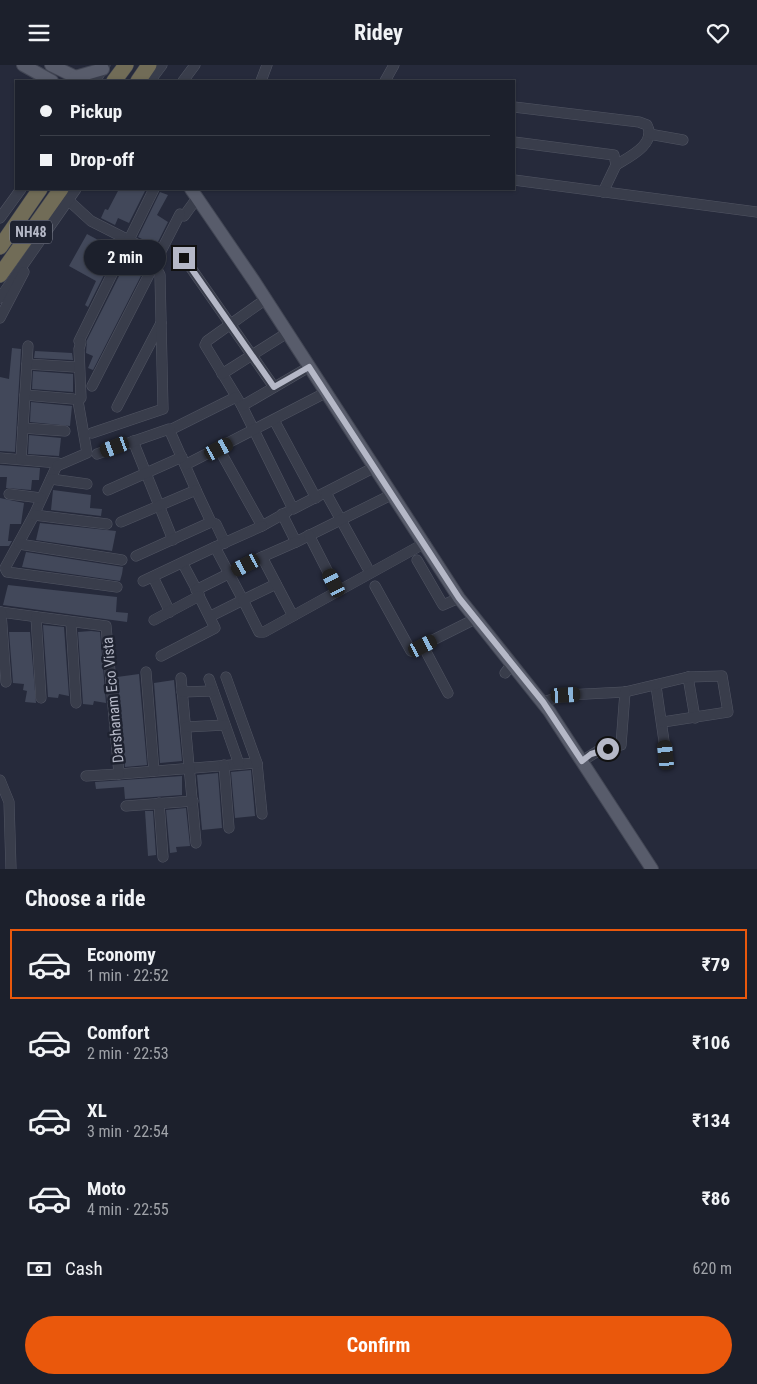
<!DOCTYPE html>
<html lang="en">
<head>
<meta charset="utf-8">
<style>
  body { margin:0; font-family:"Roboto Condensed",sans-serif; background:#292d38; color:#f1f3f6; height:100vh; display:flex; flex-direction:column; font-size:19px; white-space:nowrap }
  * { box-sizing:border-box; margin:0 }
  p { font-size:16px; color:#a0a3a9 }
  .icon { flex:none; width:28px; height:28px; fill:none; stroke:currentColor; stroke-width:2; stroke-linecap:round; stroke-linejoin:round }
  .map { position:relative; height:804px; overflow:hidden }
  .panel { display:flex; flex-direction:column; background:#1c202c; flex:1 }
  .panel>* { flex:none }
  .top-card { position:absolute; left:15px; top:15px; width:500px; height:110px; border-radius:0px; box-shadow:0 1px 4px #0004,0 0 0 1px #3a3e48; display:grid; align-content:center; height:110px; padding:0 25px; background:#1c202c }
  .end { position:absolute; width:22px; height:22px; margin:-11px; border:6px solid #b5b8c7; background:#111; box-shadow:0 0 0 2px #111 }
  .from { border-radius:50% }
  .bubble { position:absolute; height:35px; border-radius:18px; background:#1c202c; box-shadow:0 1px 4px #0004,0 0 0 1px #3a3e48; font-size:16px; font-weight:700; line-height:35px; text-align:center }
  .car { position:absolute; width:15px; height:30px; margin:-15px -8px; border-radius:6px; box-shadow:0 0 4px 1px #0007; background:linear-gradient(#222 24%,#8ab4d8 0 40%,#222 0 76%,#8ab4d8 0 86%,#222 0) }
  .top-card b { display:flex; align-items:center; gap:18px; height:48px; font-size:19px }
  .top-card b+b { border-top:1px solid #3a3e48 }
  .top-card i { width:12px; height:12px; background:#f1f3f6 }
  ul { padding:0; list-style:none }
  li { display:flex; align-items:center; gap:15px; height:70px; margin:0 10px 8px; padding:0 15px; border:2px solid transparent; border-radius:0px }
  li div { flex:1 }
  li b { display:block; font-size:19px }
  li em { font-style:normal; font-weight:700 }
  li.active { border-color:#ea580c }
  li>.icon { width:45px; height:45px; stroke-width:1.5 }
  h2 { padding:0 25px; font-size:22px; line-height:60px }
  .pay { display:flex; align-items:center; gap:12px; height:55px; padding:0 25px; font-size:19px }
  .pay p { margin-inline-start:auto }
  .cta { display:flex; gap:10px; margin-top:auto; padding:10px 25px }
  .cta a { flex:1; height:58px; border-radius:30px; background:#ea580c; color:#fff; font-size:20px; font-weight:700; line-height:58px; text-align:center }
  header { display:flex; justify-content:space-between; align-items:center; height:65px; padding:0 25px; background:#1c202c; font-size:22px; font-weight:700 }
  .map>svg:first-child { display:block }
  .building { fill:#42485a }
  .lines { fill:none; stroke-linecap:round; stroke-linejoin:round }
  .minor-casing { stroke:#515563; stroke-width:11 }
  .major-casing { stroke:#424654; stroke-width:14 }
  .highway-casing { stroke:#414553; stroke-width:16 }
  .minor { stroke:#393d4b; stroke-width:10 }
  .major { stroke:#585c6b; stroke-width:12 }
  .highway { stroke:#716c57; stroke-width:15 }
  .route { stroke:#b5b8c7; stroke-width:6 }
  .labels { text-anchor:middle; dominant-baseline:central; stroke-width:5; stroke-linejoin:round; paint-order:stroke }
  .shield { fill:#1e2230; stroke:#888b9a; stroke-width:1 }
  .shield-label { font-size:14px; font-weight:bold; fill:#b5b8c7 }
  .street-label { font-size:15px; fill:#b5b8c7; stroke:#1e2230 }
</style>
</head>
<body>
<header><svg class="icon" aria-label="menu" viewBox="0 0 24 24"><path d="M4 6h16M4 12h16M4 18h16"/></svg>Ridey<svg class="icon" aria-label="heart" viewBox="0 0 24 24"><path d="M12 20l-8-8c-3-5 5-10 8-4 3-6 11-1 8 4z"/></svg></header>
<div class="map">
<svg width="757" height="804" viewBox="0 0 757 804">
  <rect width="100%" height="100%" fill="#262a3b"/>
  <g class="building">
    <path d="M119,124H146L129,158L118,153L115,160L101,153L105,144L108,145Z"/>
    <path d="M160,127L168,130L157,150L168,157L156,181L138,172Z"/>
    <path d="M87,169L113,183L114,180L118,182L88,242L85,240L96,216L69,201Z"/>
    <path d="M130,189L147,199L93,305L88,303L93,291L86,288L87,275Z"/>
    <path d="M12,283L21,284L15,387L0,386V312L9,314Z"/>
    <path d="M35,286L72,288L73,295L34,293Z"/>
    <path d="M33,306L73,309V327L32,324Z"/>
    <path d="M31,337L72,341L70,361L30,357Z"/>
    <path d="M29,370L61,373L59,391L28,389Z"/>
    <path d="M0,400L40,403L39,415H32L31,425L6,423L7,412H0Z"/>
    <path d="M53,425L91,430L90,443L102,444L101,451L51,445Z"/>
    <path d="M0,433L24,438L21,459H10L8,476H12L9,481H0Z"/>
    <path d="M40,458L116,466L112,486L36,475Z"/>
    <path d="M26,487L123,502L122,509L120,516L22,502Z"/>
    <path d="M8,520L117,532L116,547L128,548L127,557L3,540Z"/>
    <path d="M43,560L64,562L69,631L59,629L58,633L48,632Z"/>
    <path d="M91,566L100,567L106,638L94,636L93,640L83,639L78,567Z"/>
    <path d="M9,567H30L36,638L25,637L27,626L23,625L24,619L13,618Z"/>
    <path d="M139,609L147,700L125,702L117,612Z"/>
    <path d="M174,615L182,696L160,698L154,618Z"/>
    <path d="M251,705L255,751L235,753L231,707Z"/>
    <path d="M218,708L222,763L202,765L197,710Z"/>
    <path d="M182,711V730L125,734L124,722L96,724L95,717Z"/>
    <path d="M186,743L190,781L176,782L177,787L170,788L166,745Z"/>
    <path d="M145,746H153L156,790L148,791Z"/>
  </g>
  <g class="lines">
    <g class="minor-casing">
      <g id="minor">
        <path d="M95,16L105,0"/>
        <path d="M150,16L162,0"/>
        <path d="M183,16L195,0"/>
        <path d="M261,16L267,0"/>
        <path d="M385,16L394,0"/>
        <path d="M514,42L639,57L647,60C657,79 629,92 616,100"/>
        <path d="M649,69L683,75"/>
        <path d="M514,77L614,90L616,100L603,127"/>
        <path d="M514,115L757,147"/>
        <path d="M68,135L91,156L160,191"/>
        <path d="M184,151L197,133"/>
        <path d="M0,153L21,124"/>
        <path d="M184,193L274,322"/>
        <path d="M0,233L76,124"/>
        <path d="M266,234L207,276L205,280L242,341L293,444L373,403"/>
        <path d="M0,253L24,207"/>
        <path d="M79,276L154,124"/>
        <path d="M27,299L75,302"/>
        <path d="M222,309L287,268"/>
        <path d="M92,321L180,149"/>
        <path d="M25,330L73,334"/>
        <path d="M242,341L309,302"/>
        <path d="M117,342L161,258"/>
        <path d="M274,355L316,433"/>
        <path d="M23,363L65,366"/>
        <path d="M170,365L236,332"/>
        <path d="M92,368L163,344L160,210L155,201"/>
        <path d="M133,376L173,475"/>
        <path d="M219,384L262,461L287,447"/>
        <path d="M97,389L169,364L196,425L121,457"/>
        <path d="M0,393L58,398L34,450L5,503L7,507L117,522"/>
        <path d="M21,394L28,281"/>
        <path d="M185,400L325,328"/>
        <path d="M57,401L87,388L78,336L81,333L79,284L81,277"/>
        <path d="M51,414L87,419"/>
        <path d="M108,425L182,392"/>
        <path d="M326,428L367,502"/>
        <path d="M9,429L41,433"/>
        <path d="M282,449L296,477L391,430"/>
        <path d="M34,450L107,459"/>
        <path d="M211,457L216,459L225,478"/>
        <path d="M309,470L334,519"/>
        <path d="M19,479L122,495"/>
        <path d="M215,482L262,461"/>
        <path d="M136,491L211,457L196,425"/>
        <path d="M417,495L443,540L459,533"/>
        <path d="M183,499L199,529"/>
        <path d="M153,512L170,547"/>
        <path d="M143,516L215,482L243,535L211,551"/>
        <path d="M276,519L243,535L259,567H264L425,478"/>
        <path d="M375,521L411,586L475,554"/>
        <path d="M196,525L262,492"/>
        <path d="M0,547L106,561L119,709L257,698L262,749"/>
        <path d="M1,547L6,617"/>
        <path d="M293,551L262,492L296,477"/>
        <path d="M36,552L41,633"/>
        <path d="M154,555L199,531L215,563L161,591"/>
        <path d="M71,557L76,638"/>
        <path d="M423,581L448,628"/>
        <path d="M146,607L154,706"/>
        <path d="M505,608L512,599"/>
        <path d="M226,612L257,698"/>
        <path d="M688,612L695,653"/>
        <path d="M181,613L196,778"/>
        <path d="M209,614L239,699"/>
        <path d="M656,621L666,690"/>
        <path d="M182,627L213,626"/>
        <path d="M543,637L566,630L625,627L688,612L722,611L728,647L663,657"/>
        <path d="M186,662L225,660"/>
        <path d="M582,696L598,686L621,680L625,627"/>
        <path d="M224,700L229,763"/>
        <path d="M86,711L119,709"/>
        <path d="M0,715L9,737L11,804"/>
        <path d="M159,738L163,792"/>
        <path d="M126,741L193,736"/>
      </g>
    </g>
    <g class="major-casing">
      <g id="major">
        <path d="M23,0L52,16"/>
        <path d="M51,0L84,16"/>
        <path d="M75,12L103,4"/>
        <path d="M191,124L254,216L459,533L549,646L652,804"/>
      </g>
    </g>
    <g class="highway-casing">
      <g id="highway">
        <path d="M114,16L126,0"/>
        <path d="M138,16L149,0"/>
        <path d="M0,182L40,124"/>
        <path d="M0,210L61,124"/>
      </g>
    </g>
    <use href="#minor" class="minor"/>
    <use href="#major" class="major"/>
    <use href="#highway" class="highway"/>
  </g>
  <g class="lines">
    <path class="route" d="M184,193L274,322L309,302L459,533L543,637L582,696L591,689L608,684"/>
  </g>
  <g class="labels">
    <rect class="shield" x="10" y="155.5" width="42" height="23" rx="4"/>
    <g class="shield-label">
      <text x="31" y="167">NH48</text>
    </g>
    <g class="street-label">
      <text transform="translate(113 635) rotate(-95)">Darshanam Eco Vista</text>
    </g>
  </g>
</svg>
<i class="end from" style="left:608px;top:684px"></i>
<i class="end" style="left:184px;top:193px"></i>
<div class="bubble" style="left:84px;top:175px;width:82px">2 min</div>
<i class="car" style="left:115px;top:382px;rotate:250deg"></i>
<i class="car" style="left:219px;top:384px;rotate:62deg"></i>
<i class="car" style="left:246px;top:500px;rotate:242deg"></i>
<i class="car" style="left:334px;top:518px;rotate:333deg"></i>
<i class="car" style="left:423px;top:581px;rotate:63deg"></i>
<i class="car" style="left:566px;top:630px;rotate:87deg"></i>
<i class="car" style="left:666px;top:690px;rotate:354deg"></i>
<div class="top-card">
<b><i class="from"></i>Pickup</b>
<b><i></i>Drop-off</b>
</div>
</div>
<section class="panel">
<h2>Choose a ride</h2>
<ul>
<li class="active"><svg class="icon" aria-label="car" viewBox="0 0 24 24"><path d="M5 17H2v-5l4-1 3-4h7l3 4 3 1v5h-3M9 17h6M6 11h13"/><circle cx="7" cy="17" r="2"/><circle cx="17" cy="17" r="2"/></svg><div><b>Economy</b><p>1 min · 22:52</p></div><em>₹79</em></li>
<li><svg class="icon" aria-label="car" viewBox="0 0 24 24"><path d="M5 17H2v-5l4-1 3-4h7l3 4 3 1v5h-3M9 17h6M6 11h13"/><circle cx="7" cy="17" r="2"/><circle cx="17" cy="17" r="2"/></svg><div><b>Comfort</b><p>2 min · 22:53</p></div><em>₹106</em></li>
<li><svg class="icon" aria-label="car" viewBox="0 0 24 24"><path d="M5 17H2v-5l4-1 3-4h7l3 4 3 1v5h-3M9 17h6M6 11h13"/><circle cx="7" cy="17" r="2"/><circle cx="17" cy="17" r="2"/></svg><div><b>XL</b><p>3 min · 22:54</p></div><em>₹134</em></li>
<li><svg class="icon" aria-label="car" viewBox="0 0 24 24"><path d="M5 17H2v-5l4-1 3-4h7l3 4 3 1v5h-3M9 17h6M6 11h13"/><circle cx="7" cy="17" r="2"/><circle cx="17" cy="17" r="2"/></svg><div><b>Moto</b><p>4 min · 22:55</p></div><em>₹86</em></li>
</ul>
<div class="pay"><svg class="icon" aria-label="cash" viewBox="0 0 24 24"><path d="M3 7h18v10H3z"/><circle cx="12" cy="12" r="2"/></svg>Cash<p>620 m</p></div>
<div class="cta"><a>Confirm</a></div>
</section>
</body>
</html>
